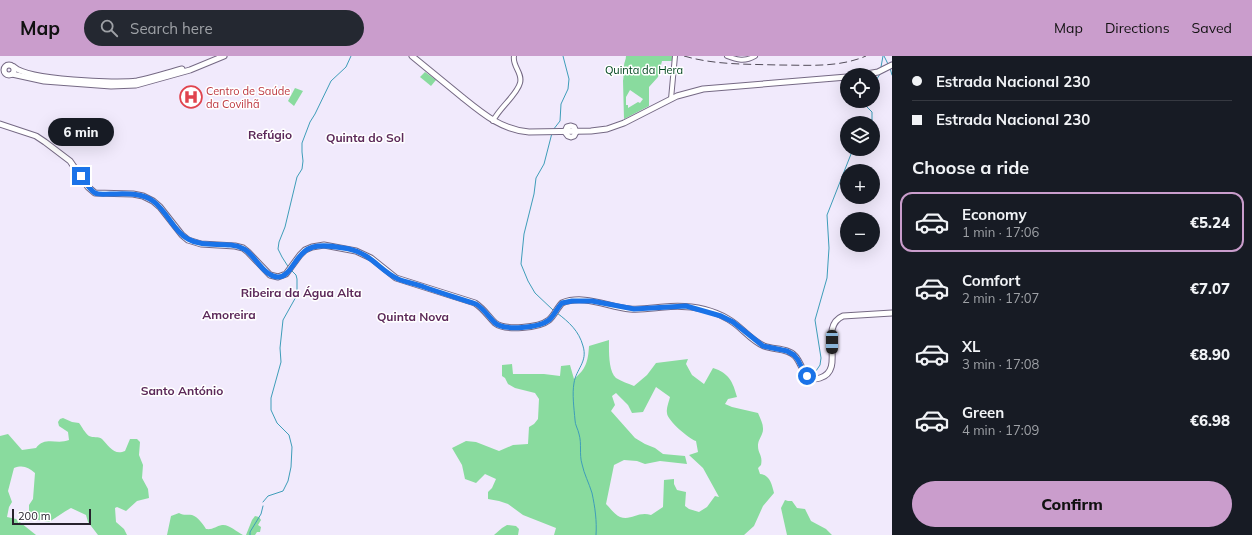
<!DOCTYPE html>
<html lang="en">
<head>
<meta charset="utf-8">
<style>
  body { margin:0; font-family:Mulish,sans-serif; background:#242831; color:#f1f3f6; height:100vh; display:flex; flex-direction:column; font-size:15px; white-space:nowrap }
  * { box-sizing:border-box; margin:0 }
  p { font-size:13px; color:#9ea1a6 }
  .icon { flex:none; width:22px; height:22px; fill:none; stroke:currentColor; stroke-width:2; stroke-linecap:round; stroke-linejoin:round }
  .map { position:relative; flex:1; overflow:hidden }
  .drawer { display:flex; flex-direction:column; background:#171b24; width:360px }
  .drawer>* { flex:none }
  .guide { display:grid; align-content:center; height:88px; padding:0 20px; background:#171b24 }
  .fabs { position:absolute; left:840px; top:12px; display:grid; gap:8px }
  .fabs a { display:grid; place-items:center; width:40px; height:40px; border-radius:50%; background:#171b24; box-shadow:0 4px 16px #0002; font-size:20px }
  .scale { position:absolute; left:12px; bottom:10px; width:79px; box-sizing:border-box; padding-left:4px; border:2px solid #27222d; border-top:0; font-size:11px; line-height:14px; white-space:nowrap; color:#27222d; -webkit-text-stroke:3px #fff; paint-order:stroke }
  .end { position:absolute; width:18px; height:18px; margin:-9px; border:5px solid #1a73e8; background:#fff; box-shadow:0 0 0 2px #fff }
  .from { border-radius:50% }
  .bubble { position:absolute; height:28px; border-radius:14px; background:#171b24; box-shadow:0 4px 16px #0002; font-size:13px; font-weight:800; line-height:28px; text-align:center }
  .car { position:absolute; width:12px; height:24px; margin:-12px -6px; border-radius:5px; box-shadow:0 0 3px 1px #0007; background:linear-gradient(#222 24%,#8ab4d8 0 40%,#222 0 76%,#8ab4d8 0 86%,#222 0) }
  .guide b { display:flex; align-items:center; gap:14px; height:38px; font-size:15px }
  .guide b+b { border-top:1px solid #363941 }
  .guide i { width:10px; height:10px; background:#f1f3f6 }
  ul { padding:0; list-style:none }
  li { display:flex; align-items:center; gap:12px; height:60px; margin:0 8px 6px; padding:0 12px; border:2px solid transparent; border-radius:12px }
  li div { flex:1 }
  li b { display:block; font-size:15px }
  li em { font-style:normal; font-weight:800 }
  li.active { border-color:#ca9dcc }
  li>.icon { width:36px; height:36px; stroke-width:1.5 }
  h2 { padding:0 20px; font-size:18px; line-height:48px }
  .action { display:flex; gap:8px; margin-top:auto; padding:8px 20px }
  .action a { flex:1; height:46px; border-radius:24px; background:#ca9dcc; color:#111; font-size:16px; font-weight:800; line-height:46px; text-align:center }
  header { display:flex; align-items:center; gap:24px; box-sizing:border-box; height:56px; padding:0 20px; background:#ca9dcc; color:#111 }
  header strong { font-size:19px }
  nav { display:flex; gap:22px; margin-inline-start:auto; font-size:14px }
  .search { width:280px; height:36px; background:#242831; display:flex; align-items:center; gap:10px; box-sizing:border-box; padding:0 14px; border-radius:22px; color:#9ea1a6; font-size:15px }
  main { display:flex; flex:1; min-height:0 }
  .map>svg:first-child { display:block }
  .green { fill:#89db9e; fill-rule:evenodd }
  .lines { fill:none; stroke-linecap:round; stroke-linejoin:round }
  .stream { stroke:#3e9db9; stroke-width:1 }
  .minor-casing { stroke:#756984; stroke-width:6 }
  .major-casing { stroke:#756984; stroke-width:7 }
  .minor { stroke:#fff; stroke-width:4 }
  .major { stroke:#fff; stroke-width:5 }
  .rail { stroke:#534d5a; stroke-width:1; stroke-dasharray:8 4; stroke-linecap:butt }
  .route { stroke:#1a73e8; stroke-width:5 }
  .labels { text-anchor:middle; dominant-baseline:central; stroke-width:3; stroke-linejoin:round; paint-order:stroke }
  .park-label { font-size:11px; fill:#02461f; stroke:#fff }
  .health-label { font-size:11px; fill:#be3a42; stroke:#fff; text-anchor:start }
  .neighbourhood-label { font-size:12px; font-weight:bold; fill:#5c2959; stroke:#fff }
</style>
</head>
<body>
<header>
<strong>Map</strong>
<div class="search"><svg class="icon" aria-label="search" viewBox="0 0 24 24"><circle cx="10" cy="10" r="6"/><path d="M15 15l6 6"/></svg>Search here</div>
<nav><a>Map</a><a>Directions</a><a>Saved</a></nav>
</header>
<main>
<div class="map">
<svg width="892" height="479" viewBox="0 0 892 479">
  <rect width="100%" height="100%" fill="#f1eafc"/>
  <g class="green">
    <path d="M626,0H673L672,5H662L658,21L649,31V50L624,63L623,25C624,20 623,16 624,10C624,6 626,4 626,0ZM630,34L643,43L640,47L638,46L628,52V49H626V41Z"/>
    <path d="M425,16L436,24L431,30L420,21Z"/>
    <path d="M295,32L303,35L294,50L288,45Z"/>
    <path d="M609,284C609,293 608,315 616,322C621,325 629,328 634,330L647,319L656,307L688,303L686,308L692,319L704,328L713,312C729,317 733,326 737,341L728,343L725,348L732,351L758,357C761,364 765,371 762,378C760,383 758,385 758,390C758,398 763,399 761,409L758,412L760,418C770,419 772,429 774,437L763,450L754,470L744,479H554L556,472L523,459L508,448L499,445L488,443V436L492,432L496,423L485,418L476,427L465,423L462,409L452,392L466,385L476,386L499,395L513,389L528,388L529,371L534,368L538,363L539,343L535,337L515,332L508,328L505,322L502,320V309L512,308L513,318H544L560,320L561,310L570,309L574,323C586,313 588,306 589,290ZM656,331L670,341C669,346 666,352 667,357C667,364 689,383 696,385L698,396L689,399L703,412L719,441L715,440L707,451L699,456L689,453L685,450L686,436L677,434L674,428V423L664,424L663,451L651,459C638,455 631,465 620,461C615,459 610,452 606,448L614,409L624,404L637,405L645,408L660,405L687,408L685,400L663,398L655,392L645,388L635,382L611,355L615,349L612,340L616,337L628,349L632,357L643,356Z"/>
    <path d="M63,362L72,366L79,367C82,371 85,377 89,380C93,382 98,380 102,383C109,390 114,400 125,395L130,383H137L140,386L139,399L143,409L142,422L148,433L149,442L137,445L126,455L117,451L115,452L116,466L124,473L127,479H98L88,466L86,459L71,452C63,456 57,461 49,466L29,462V449L33,443L35,417C28,411 23,409 14,412L8,435L12,446L9,451L7,461L16,463L36,479H0V380L8,378L22,394L36,392C45,380 57,389 69,384L68,376L59,370L58,366L60,363Z"/>
    <path d="M785,444L788,445H792L797,452L805,453L811,465L826,473L832,479H787L781,452Z"/>
    <path d="M179,457C185,460 186,458 192,459C198,461 203,468 206,473C213,474 216,470 222,469C229,468 237,476 243,479H167L171,460Z"/>
    <path d="M255,460L259,461L261,464L258,469L261,471L260,476H257L255,479H246L252,464Z"/>
    <path d="M507,469L516,470L519,473L518,479H494L502,472Z"/>
  </g>
  <g class="lines">
    <g class="stream">
      <path d="M884,0L888,8"/>
      <path d="M881,11L883,0"/>
      <path d="M890,12L892,19"/>
      <path d="M873,29L880,18"/>
      <path d="M866,45V50L872,56V67"/>
      <path d="M553,74L560,65L561,48L568,33L569,23L563,0"/>
      <path d="M552,77L544,108L536,122L534,138L524,178L521,208L528,225L535,237L553,254"/>
      <path d="M289,212L282,201L278,193L279,186L285,171L297,121L302,113L303,105L302,96V87L310,66L315,58L331,25L346,11L351,0"/>
      <path d="M557,257C569,266 579,275 583,290C588,306 576,313 574,327C572,338 574,352 575,364C575,369 578,373 579,378C582,388 579,398 582,408C584,418 589,427 592,437C595,451 597,465 596,479"/>
      <path d="M816,315L820,309L821,302L815,264L827,222L829,192L827,159L853,93"/>
      <path d="M263,446L268,440L283,435L288,425L291,411L292,391L289,379L277,367L271,354V342L281,306L280,292L283,264L297,239V223L296,219L291,214"/>
      <path d="M250,479V476L261,458L263,450"/>
    </g>
    <g class="minor-casing">
      <g id="minor">
        <path d="M727,0C737,4 745,6 755,0"/>
        <path d="M671,43L675,0"/>
        <path d="M493,65C499,52 517,39 520,27C523,17 512,10 514,0"/>
      </g>
    </g>
    <g class="major-casing">
      <g id="major">
        <path d="M412,0C429,14 445,27 462,41C483,58 502,74 529,76L591,75L607,73L624,67L677,40L703,33L847,21"/>
        <circle cx="9" cy="14" r="5"/>
        <path d="M14,11C28,24 117,28 137,25C153,22 167,17 182,13"/>
        <path d="M12,18L44,25L111,30L136,29L190,14L224,0"/>
        <path d="M861,19L878,16L892,9"/>
        <path d="M0,68L36,80L45,86L70,105L88,131L95,137L133,138L143,140L153,145L160,151L182,179L188,184L201,188L235,190L243,192L248,196L270,219L278,221L286,218L300,199L305,194L312,191L324,189L356,195L371,202L396,222L475,247C484,253 488,260 495,267C505,275 539,272 549,264C554,260 557,252 562,247C584,238 608,251 630,253C641,254 653,252 664,251C685,249 709,252 728,263C741,270 750,284 764,290C774,294 788,292 795,300C803,308 803,327 820,322C847,314 817,271 843,260L892,257"/>
        <path d="M565,76L568,80L571,81L574,80L576,76"/>
        <path d="M565,76L567,71L571,70L574,71L576,76"/>
      </g>
    </g>
    <use href="#minor" class="minor"/>
    <use href="#major" class="major"/>
    <path class="rail" d="M684,0C715,9 746,8 778,9C807,9 838,12 866,0"/>
  </g>
  <g class="lines">
    <path class="route" d="M81,120C85,126 89,133 95,137C99,139 105,138 110,138C124,138 141,136 153,145C167,155 174,176 188,183C205,193 227,184 244,193C255,199 264,221 278,221C292,221 295,196 313,191C324,188 338,191 349,193C372,198 379,214 398,223C406,226 415,228 424,231C441,237 458,242 476,248C484,253 488,260 495,267C505,275 539,272 549,264C554,260 557,252 562,247L572,245H592L634,253L686,250L721,260L733,266L763,290L787,295L794,299L798,304L804,316L807,320"/>
  </g>
  <defs>
    <g id="hospital-ring" transform="scale(1.15)"><circle r="9.5" fill="#fff" stroke="#e0444e" stroke-width="1.5"/><path d="M-5-5h3v3.5h4V-5h3V5h-3V1.5h-4V5h-3Z" fill="#e0444e"/></g>
  </defs>
  <g fill-rule="evenodd">
    <use href="#hospital-ring" x="191" y="41"/>
  </g>
  <g class="labels">
    <g class="park-label">
      <text x="644" y="14">Quinta da Hera</text>
    </g>
    <g class="health-label">
      <text x="206" y="35">Centro de Saúde<tspan x="206" dy="13">da Covilhã</tspan></text>
    </g>
    <g class="neighbourhood-label">
      <text x="270" y="78">Refúgio</text>
      <text x="365" y="81">Quinta do Sol</text>
      <text x="301" y="236">Ribeira da Água Alta</text>
      <text x="229" y="258">Amoreira</text>
      <text x="413" y="260">Quinta Nova</text>
      <text x="182" y="334">Santo António</text>
    </g>
  </g>
</svg>
<div class="fabs">
<a><svg class="icon" aria-label="locate" viewBox="0 0 24 24"><circle cx="12" cy="12" r="6"/><path d="M12 2v4M12 18v4M2 12h4M18 12h4"/></svg></a>
<a><svg class="icon" aria-label="layers" viewBox="0 0 24 24"><path d="M12 4l9 5-9 5-9-5zM3 14l9 5 9-5"/></svg></a>
<a>+</a>
<a>−</a>
</div>
<div class="scale">200 m</div>
<i class="end from" style="left:807px;top:320px"></i>
<i class="end" style="left:81px;top:120px"></i>
<div class="bubble" style="left:48px;top:62px;width:66px">6 min</div>
<i class="car" style="left:832px;top:286px;rotate:180deg"></i>
</div>
<section class="drawer">
<div class="guide">
<b><i class="from"></i>Estrada Nacional 230</b>
<b><i></i>Estrada Nacional 230</b>
</div>
<h2>Choose a ride</h2>
<ul>
<li class="active"><svg class="icon" aria-label="car" viewBox="0 0 24 24"><path d="M5 17H2v-5l4-1 3-4h7l3 4 3 1v5h-3M9 17h6M6 11h13"/><circle cx="7" cy="17" r="2"/><circle cx="17" cy="17" r="2"/></svg><div><b>Economy</b><p>1 min · 17:06</p></div><em>€5.24</em></li>
<li><svg class="icon" aria-label="car" viewBox="0 0 24 24"><path d="M5 17H2v-5l4-1 3-4h7l3 4 3 1v5h-3M9 17h6M6 11h13"/><circle cx="7" cy="17" r="2"/><circle cx="17" cy="17" r="2"/></svg><div><b>Comfort</b><p>2 min · 17:07</p></div><em>€7.07</em></li>
<li><svg class="icon" aria-label="car" viewBox="0 0 24 24"><path d="M5 17H2v-5l4-1 3-4h7l3 4 3 1v5h-3M9 17h6M6 11h13"/><circle cx="7" cy="17" r="2"/><circle cx="17" cy="17" r="2"/></svg><div><b>XL</b><p>3 min · 17:08</p></div><em>€8.90</em></li>
<li><svg class="icon" aria-label="car" viewBox="0 0 24 24"><path d="M5 17H2v-5l4-1 3-4h7l3 4 3 1v5h-3M9 17h6M6 11h13"/><circle cx="7" cy="17" r="2"/><circle cx="17" cy="17" r="2"/></svg><div><b>Green</b><p>4 min · 17:09</p></div><em>€6.98</em></li>
</ul>
<div class="action"><a>Confirm</a></div>
</section>
</main>
</body>
</html>
